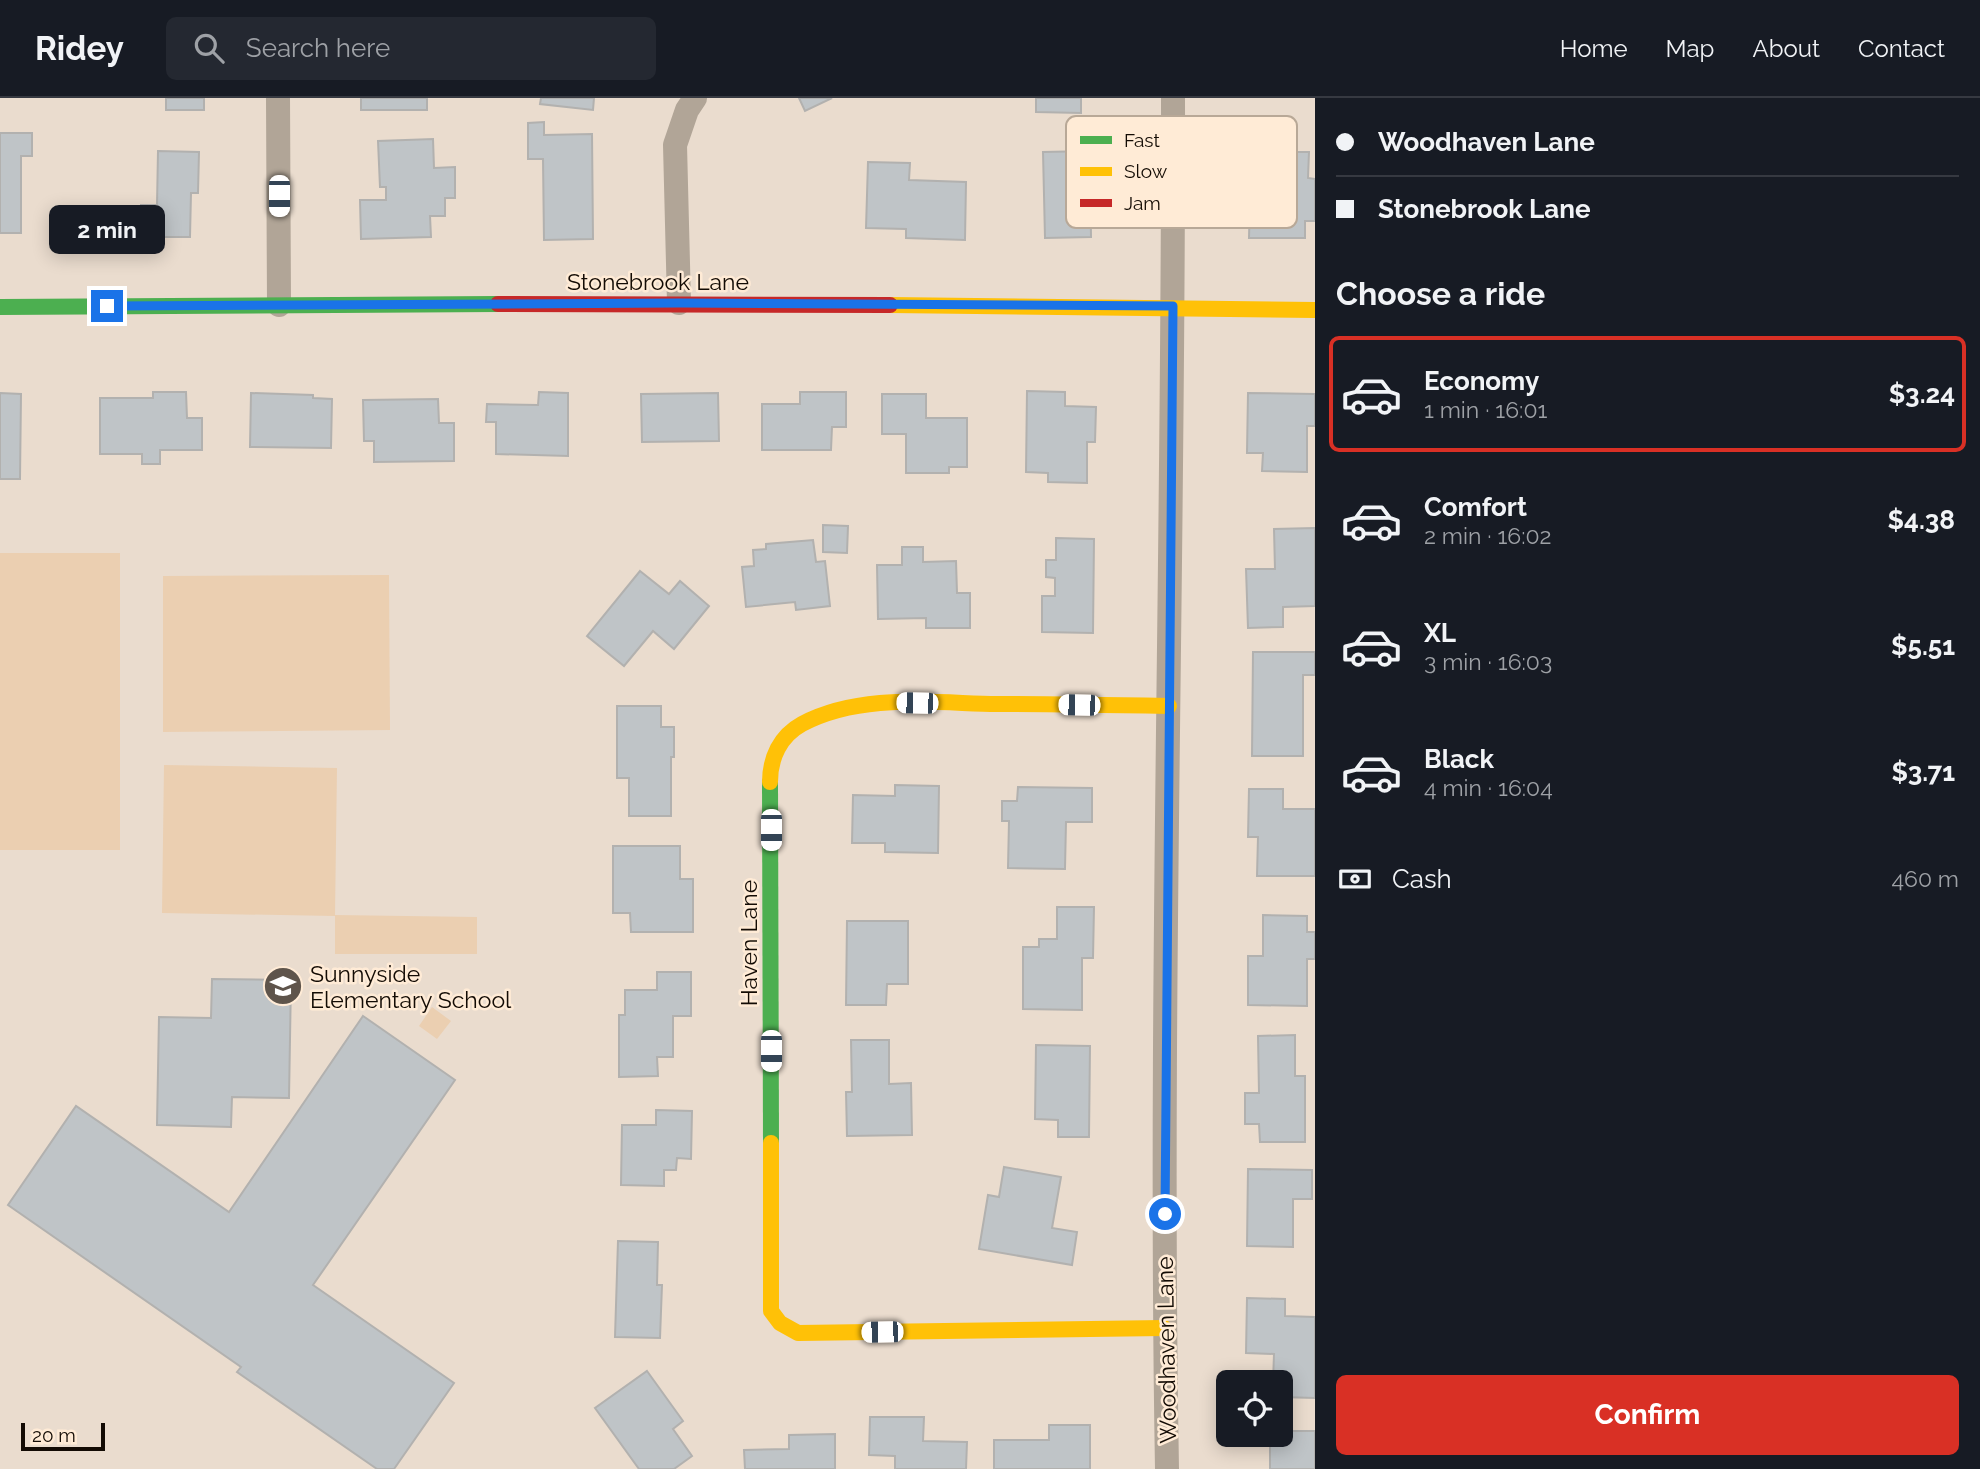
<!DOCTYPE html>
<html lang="en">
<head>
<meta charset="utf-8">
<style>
  body { margin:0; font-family:Raleway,sans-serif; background:#242831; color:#f1f3f6; height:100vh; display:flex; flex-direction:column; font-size:26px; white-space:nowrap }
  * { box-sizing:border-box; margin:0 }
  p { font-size:23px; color:#9ea1a6 }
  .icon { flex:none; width:38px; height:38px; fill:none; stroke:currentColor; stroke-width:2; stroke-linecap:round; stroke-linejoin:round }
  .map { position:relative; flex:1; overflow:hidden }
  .sheet { display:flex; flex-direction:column; background:#171b24; width:665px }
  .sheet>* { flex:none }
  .banner { display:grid; align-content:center; height:154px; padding:0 21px; background:#171b24 }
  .tools { position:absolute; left:1216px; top:1272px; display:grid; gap:14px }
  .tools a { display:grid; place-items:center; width:77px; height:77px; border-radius:10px; background:#171b24; box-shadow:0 4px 18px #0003; font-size:35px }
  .scale { position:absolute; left:21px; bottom:18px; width:84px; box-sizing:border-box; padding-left:7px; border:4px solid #130b04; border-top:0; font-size:19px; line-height:24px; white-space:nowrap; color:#130b04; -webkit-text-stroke:5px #ffebd6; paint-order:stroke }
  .end { position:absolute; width:32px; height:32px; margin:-16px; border:9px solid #1a73e8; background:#fff; box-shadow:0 0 0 4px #fff }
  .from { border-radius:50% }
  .bubble { position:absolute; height:49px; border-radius:10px; background:#171b24; box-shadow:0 4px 18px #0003; font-size:23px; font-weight:700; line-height:49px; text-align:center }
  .car { position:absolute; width:21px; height:42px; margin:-21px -10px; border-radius:9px; box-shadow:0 0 5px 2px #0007; background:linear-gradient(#fff 24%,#345 0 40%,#fff 0 76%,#345 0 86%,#fff 0) }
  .banner b { display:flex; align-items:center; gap:24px; height:66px; font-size:26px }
  .banner b+b { border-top:2px solid #363941 }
  .banner i { width:18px; height:18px; background:#f1f3f6 }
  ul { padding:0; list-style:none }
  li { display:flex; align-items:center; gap:21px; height:116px; margin:0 14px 10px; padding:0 7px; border:4px solid transparent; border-radius:10px }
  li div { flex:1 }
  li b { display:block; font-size:26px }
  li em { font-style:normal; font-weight:700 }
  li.current { border-color:#d93025 }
  li>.icon { width:63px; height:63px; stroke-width:1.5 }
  h2 { padding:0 21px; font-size:32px; line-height:84px }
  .pay { display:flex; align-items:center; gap:18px; height:77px; padding:0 21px; font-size:26px }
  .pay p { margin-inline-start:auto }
  .button { display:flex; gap:14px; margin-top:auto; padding:14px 21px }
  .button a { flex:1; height:80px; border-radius:10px; background:#d93025; color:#fff; font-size:28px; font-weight:700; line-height:80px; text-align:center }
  header { display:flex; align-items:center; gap:42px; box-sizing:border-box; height:98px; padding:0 35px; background:#171b24; border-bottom:2px solid #363941 }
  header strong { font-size:33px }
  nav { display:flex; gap:38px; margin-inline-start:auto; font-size:24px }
  .search { width:490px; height:63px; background:#242831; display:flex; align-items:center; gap:18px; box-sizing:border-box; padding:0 24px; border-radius:10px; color:#9ea1a6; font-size:26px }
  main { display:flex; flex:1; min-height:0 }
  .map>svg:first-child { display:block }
  .green { fill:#ebcfb1 }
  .building { fill:#bfc4c7; stroke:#b2b1af; stroke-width:2 }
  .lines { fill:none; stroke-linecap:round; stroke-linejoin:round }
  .street { stroke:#b1a597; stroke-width:24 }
  .fast { stroke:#4caf50; stroke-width:16 }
  .slow { stroke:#ffc107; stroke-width:16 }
  .jam { stroke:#c62828; stroke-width:16 }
  .route { stroke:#1a73e8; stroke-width:9 }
  .labels { text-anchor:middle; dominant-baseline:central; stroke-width:5; stroke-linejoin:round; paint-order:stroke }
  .street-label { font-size:23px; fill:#130b04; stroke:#ffebd6 }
  .poi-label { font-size:23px; fill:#130b04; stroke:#ffebd6; text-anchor:start }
  .key { fill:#ffebd6; stroke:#b8a897; stroke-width:2 }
  .key-label { font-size:19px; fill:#130b04 }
</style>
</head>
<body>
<header>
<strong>Ridey</strong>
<div class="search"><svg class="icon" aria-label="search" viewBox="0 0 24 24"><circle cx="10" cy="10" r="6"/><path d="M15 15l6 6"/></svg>Search here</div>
<nav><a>Home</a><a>Map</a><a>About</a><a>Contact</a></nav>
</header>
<main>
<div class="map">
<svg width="1315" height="1371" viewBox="0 0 1315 1371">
  <rect width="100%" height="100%" fill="#eadcce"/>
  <g class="green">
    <rect x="0" y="455" width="120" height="297"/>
    <path d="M389,477L390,632L163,634V478Z"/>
    <path d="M164,667L337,670L335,817L477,819V856H335V818L162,815Z"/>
    <path d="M432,909L451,923L437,941L419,928Z"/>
  </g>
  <g class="building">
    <rect x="166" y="0" width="38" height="12"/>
    <rect x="361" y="0" width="66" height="12"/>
    <path d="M541,0H594L593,12L540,6Z"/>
    <path d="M799,0H832L805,13Z"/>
    <path d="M1036,0H1081V15L1036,14Z"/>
    <path d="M544,24V37L592,36L593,141L544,142L543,61H528V25Z"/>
    <path d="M0,35H32V58H21V135H0Z"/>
    <path d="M433,41L434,70L455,69V100H445V118H430L431,139L361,141L360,102H386V89H380L378,43Z"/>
    <path d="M158,53L199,54L198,95H191L190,139H140L141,107H157Z"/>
    <path d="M1090,53L1091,139L1045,140L1043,54Z"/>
    <path d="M1258,54H1309L1308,80L1315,81V123H1305V140H1249L1250,100H1258Z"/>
    <path d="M868,64L910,65L909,82L966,84L965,142L906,140V131L866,130Z"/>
    <path d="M1027,293L1065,294V308L1096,309L1095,344H1087V385L1048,384V375L1026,374Z"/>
    <path d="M153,294H186L187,320H202V352H160V366H142V356H100V300H153Z"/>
    <path d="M539,294L568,295V358L496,356V324H486L487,306L538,307Z"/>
    <path d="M800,294H846V329H832L831,352H762V306H800Z"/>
    <path d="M0,295L21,296L20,381H0Z"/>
    <path d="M251,295L313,297V300L332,301L331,350L250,349Z"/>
    <path d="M718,295L719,343L642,344L641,296Z"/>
    <path d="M1248,295L1315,296V328H1307V374L1262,373L1263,355H1247Z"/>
    <path d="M882,296H926V320H967V369H949V375H906V336H882Z"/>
    <path d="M438,301L439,325H454V363L374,364V343H364L363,302Z"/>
    <path d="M823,427L848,428L847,455L823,454Z"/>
    <path d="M1315,430V508L1283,509V529L1248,530L1246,471H1275L1274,431Z"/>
    <path d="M1056,440L1094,441L1093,535L1042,534V498H1055V480L1046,479V462H1056Z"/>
    <path d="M813,442L816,464L825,463L830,508L796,512L795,504L746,509L742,469L754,468L753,452L766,451V446Z"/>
    <path d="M902,449H923V464L956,463L957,495H970V530H926V520L878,521L877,467H902Z"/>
    <path d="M640,473L669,496L680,483L709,508L674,551L653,533L624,568L587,538Z"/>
    <path d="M1253,554H1315V577H1303V658H1252Z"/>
    <path d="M617,608H661V629H674V659H671V718H629V680H617Z"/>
    <path d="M895,687L939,688L938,755L885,754V745H852L853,697L895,698Z"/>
    <path d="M1018,689L1092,690V724H1066L1065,771L1008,770L1009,723H1002V703H1017Z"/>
    <path d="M1249,691H1283V711H1315V778H1257L1258,739H1248Z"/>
    <path d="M613,748H680V781H693V834H631L630,815H613Z"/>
    <path d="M1057,809H1094L1093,860H1082V912L1023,911V849H1039V841H1057Z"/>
    <path d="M1263,817L1307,818V834H1315V861H1307V908L1248,907V858H1263Z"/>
    <path d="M847,823H908V886H887L886,907H846Z"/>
    <path d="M657,874H691V918H673V959H657L658,978L619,979V917H625V892H657Z"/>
    <path d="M212,881L291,882L289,1000L232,999L231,1029L157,1027L159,919L211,920Z"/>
    <path d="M363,918L455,982L313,1187L454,1285L394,1371H377L237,1274L241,1269L8,1107L76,1008L229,1114Z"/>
    <path d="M1295,937V978H1305V1044H1260L1259,1026H1245V995H1259L1258,938Z"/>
    <path d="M851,942H889V986L911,985L912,1037L847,1038L846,994H852Z"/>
    <path d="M1036,947L1090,948L1089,1039H1058V1022L1035,1021Z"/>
    <path d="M656,1012L692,1013L691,1061L677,1060L676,1072H664V1088L621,1087L622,1027H656Z"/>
    <path d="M1004,1069L1061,1079L1052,1130L1077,1134L1072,1167L979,1151L988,1097L999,1099Z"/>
    <path d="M1248,1071L1312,1072V1101H1293V1149L1247,1148Z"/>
    <path d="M618,1143L658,1144L657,1187H662L660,1240L615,1239Z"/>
    <path d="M1247,1200L1285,1201V1218L1315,1219V1300L1281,1299V1284H1273L1274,1256L1246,1255Z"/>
    <path d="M647,1273L683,1323L673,1331L692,1358L674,1371H639L595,1310Z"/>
    <path d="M870,1319H924L923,1343L967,1344L966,1371H895V1358L869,1357Z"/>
    <path d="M1049,1327H1090V1371H994V1342H1049Z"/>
    <path d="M1281,1333H1315V1371H1270V1337H1281Z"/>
    <path d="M835,1336V1371H745L744,1352L789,1351V1337Z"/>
  </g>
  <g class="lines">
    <g class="street">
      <path d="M278,0L279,207"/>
      <path d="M679,205L675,47L687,12L695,0"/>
      <path d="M1167,1371C1159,914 1174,457 1173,0"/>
    </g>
    <g class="fast">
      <path d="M0,209L498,206"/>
      <path d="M770,684L771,1045"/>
    </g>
    <g class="slow">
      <path d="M890,207L1315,212"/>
      <path d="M770,684C770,660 780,638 802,626C861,595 933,605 997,606C1054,606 1112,607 1169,608"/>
      <path d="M771,1045V1213L780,1225L798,1235L1164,1230"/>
    </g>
    <path class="jam" d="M498,206L890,207"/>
  </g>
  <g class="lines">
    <path class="route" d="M107,208L679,205L1173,208L1165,1116"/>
  </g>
  <defs>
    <g id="school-disc" transform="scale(2.0125)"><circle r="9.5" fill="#5e544b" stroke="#ffebd6"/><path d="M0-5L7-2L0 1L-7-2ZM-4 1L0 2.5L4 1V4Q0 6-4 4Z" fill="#fff"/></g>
  </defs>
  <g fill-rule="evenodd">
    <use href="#school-disc" x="283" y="888"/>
  </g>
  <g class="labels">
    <g class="street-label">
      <text x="658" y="183">Stonebrook Lane</text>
      <text transform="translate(748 845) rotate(-90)">Haven Lane</text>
      <text transform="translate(1166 1252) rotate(-91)">Woodhaven Lane</text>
    </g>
    <g class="poi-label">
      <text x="310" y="875">Sunnyside<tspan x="310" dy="26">Elementary School</tspan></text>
    </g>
  </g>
  <rect x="1066" y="18" width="231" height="112" rx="10" class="key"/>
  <rect x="1080" y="38" width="32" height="8" fill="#4caf50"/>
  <rect x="1080" y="69" width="32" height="9" fill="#ffc107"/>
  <rect x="1080" y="101" width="32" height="8" fill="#c62828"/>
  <g class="key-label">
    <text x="1124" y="49">Fast</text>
    <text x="1124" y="80">Slow</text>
    <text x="1124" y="112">Jam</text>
  </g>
</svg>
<div class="tools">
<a><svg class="icon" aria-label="locate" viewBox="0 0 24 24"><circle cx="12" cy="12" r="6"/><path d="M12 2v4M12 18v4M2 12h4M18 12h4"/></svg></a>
</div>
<div class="scale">20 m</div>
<i class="end from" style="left:1165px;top:1116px"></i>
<i class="end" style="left:107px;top:208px"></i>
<div class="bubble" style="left:49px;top:107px;width:116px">2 min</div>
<i class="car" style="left:279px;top:98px;rotate:180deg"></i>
<i class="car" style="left:917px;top:605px;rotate:271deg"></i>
<i class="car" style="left:1079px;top:607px;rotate:271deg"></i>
<i class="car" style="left:771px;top:732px;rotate:180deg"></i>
<i class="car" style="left:771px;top:953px;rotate:180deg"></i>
<i class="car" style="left:882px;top:1234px;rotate:269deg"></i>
</div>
<section class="sheet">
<div class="banner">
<b><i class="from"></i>Woodhaven Lane</b>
<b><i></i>Stonebrook Lane</b>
</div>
<h2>Choose a ride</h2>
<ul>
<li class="current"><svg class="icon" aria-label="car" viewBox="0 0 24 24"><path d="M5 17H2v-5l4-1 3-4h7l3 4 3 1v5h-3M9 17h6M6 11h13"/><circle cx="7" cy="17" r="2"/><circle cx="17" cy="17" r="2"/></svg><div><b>Economy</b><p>1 min · 16:01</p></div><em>$3.24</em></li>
<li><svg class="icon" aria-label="car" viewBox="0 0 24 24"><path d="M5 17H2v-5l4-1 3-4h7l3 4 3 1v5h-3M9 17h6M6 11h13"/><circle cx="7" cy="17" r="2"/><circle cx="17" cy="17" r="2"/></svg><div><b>Comfort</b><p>2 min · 16:02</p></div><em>$4.38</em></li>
<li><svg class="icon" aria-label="car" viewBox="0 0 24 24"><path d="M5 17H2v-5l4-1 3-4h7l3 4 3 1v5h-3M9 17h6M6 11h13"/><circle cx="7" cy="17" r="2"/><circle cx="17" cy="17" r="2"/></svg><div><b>XL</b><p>3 min · 16:03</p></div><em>$5.51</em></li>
<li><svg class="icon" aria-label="car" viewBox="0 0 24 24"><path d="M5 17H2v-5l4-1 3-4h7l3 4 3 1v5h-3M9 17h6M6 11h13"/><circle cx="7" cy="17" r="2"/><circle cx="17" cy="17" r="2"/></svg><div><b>Black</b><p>4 min · 16:04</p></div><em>$3.71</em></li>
</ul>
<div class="pay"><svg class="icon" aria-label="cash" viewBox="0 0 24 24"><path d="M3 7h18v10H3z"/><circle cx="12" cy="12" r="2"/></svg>Cash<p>460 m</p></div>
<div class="button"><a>Confirm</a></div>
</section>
</main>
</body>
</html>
